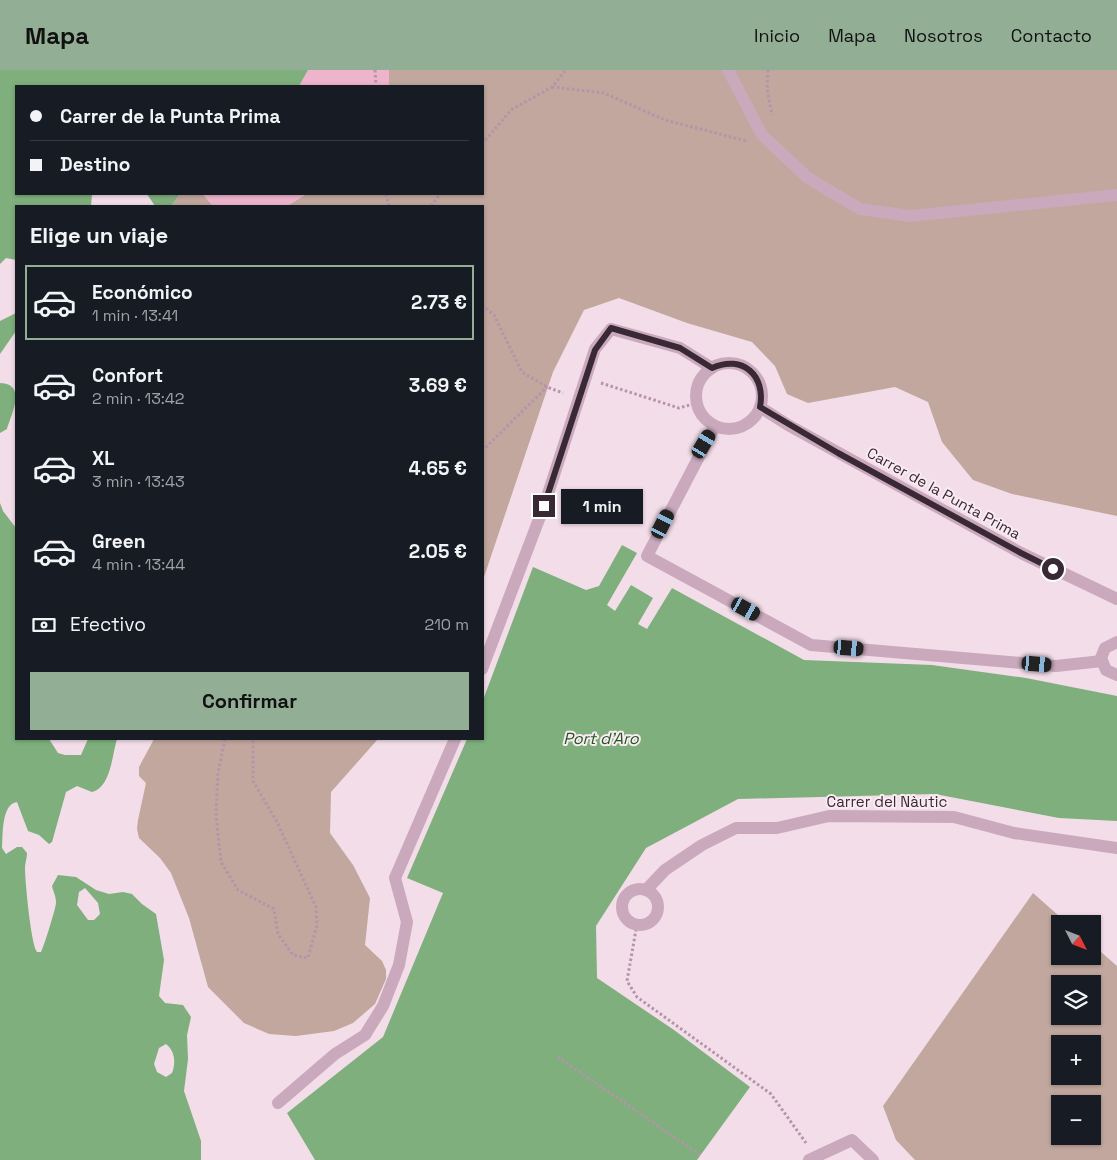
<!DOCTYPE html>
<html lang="es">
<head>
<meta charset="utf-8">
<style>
  body { margin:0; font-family:"Space Grotesk",sans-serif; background:#242831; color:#f1f3f6; height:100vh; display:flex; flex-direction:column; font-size:19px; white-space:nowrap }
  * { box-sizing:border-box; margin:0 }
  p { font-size:16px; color:#9ea1a6 }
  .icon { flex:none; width:28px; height:28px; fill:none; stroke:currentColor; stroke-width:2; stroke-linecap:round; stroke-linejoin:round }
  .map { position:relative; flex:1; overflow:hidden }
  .details { position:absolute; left:15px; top:135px; width:469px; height:535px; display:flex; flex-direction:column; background:#171b24; border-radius:0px; box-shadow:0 1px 4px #0004 }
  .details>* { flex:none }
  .banner { position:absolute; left:15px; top:15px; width:469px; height:110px; border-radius:0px; box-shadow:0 1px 4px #0004; display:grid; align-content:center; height:110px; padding:0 15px; background:#171b24 }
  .needle { width:32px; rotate:132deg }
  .tools { position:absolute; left:1051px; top:845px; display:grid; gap:10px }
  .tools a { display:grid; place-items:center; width:50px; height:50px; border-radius:0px; background:#171b24; box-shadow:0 1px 4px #0004; font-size:25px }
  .end { position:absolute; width:22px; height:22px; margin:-11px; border:6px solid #382934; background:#fff; box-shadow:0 0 0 2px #fff }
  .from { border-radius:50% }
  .bubble { position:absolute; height:35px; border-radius:0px; background:#171b24; box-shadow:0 1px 4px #0004; font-size:16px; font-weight:600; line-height:35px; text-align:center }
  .car { position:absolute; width:15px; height:30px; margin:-15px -8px; border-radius:6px; box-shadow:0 0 4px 1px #0007; background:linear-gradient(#222 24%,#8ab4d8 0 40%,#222 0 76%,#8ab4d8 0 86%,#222 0) }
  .banner b { display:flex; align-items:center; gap:18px; height:48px; font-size:19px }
  .banner b+b { border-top:1px solid #363941 }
  .banner i { width:12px; height:12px; background:#f1f3f6 }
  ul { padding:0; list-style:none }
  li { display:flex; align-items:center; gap:15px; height:75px; margin:0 10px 8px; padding:0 5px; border:2px solid transparent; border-radius:0px }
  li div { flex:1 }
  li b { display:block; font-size:19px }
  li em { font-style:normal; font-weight:600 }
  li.active { border-color:#92ae95 }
  li>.icon { width:45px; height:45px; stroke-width:1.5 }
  h2 { padding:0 15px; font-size:22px; line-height:60px }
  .pay { display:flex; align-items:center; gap:12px; height:55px; padding:0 15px; font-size:19px }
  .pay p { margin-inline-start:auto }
  .primary-button { display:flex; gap:10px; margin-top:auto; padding:10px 15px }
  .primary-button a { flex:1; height:58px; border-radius:0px; background:#92ae95; color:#111; font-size:20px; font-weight:600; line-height:58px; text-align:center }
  header { display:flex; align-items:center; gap:30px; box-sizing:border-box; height:70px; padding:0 25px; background:#92ae95; color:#111 }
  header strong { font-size:24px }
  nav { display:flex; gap:28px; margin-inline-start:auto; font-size:18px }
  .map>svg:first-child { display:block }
  .green { fill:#c1a79d; fill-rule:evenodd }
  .sand { fill:#edb4cc }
  .water { fill:#7eaf7c; fill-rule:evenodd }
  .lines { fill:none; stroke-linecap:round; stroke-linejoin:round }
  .path { stroke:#b693aa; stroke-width:3; stroke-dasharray:2.5 2.5; stroke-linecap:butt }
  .minor { stroke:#caa9bd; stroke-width:12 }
  .route { stroke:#382934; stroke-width:6 }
  .labels { text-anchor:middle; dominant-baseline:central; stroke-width:4; stroke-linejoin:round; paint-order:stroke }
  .street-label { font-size:15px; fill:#382934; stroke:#faeaf2 }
  .water-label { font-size:16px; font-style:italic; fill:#1f591e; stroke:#faeaf2 }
</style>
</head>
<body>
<header>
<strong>Mapa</strong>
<nav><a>Inicio</a><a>Mapa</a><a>Nosotros</a><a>Contacto</a></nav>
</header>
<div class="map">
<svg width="1117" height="1090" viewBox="0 0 1117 1090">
  <rect width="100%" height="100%" fill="#f2dde9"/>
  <g class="green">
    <path d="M389,0H1117V446L1012,424L973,410L942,372L928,332L895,317L808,333L787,324L775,296L752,272L687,253L619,228L584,240L553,302L483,510L482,136H287L306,124H482V16H389Z"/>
    <path d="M180,124H203L213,136H171Z"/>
    <path d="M154,669H378L331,722L330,763L353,795L370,828L365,875L382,891L386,900V909L375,934L353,953L334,961L296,966L269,964L244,953L208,917L189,848L171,803L160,788L139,768L137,759L138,750L146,713L139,706V697Z"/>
    <path d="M1033,823L1068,854H1060V886H1092L1093,875L1117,896V1090H915L896,1070L883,1036ZM1060,914H1092V946H1060ZM1060,974H1092V1006H1060ZM1060,1034H1092V1066H1060Z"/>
  </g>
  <g class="sand">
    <path d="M308,0H389V16H299Z"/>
    <path d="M203,124H306L287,136H213Z"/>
  </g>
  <g class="water">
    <path d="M0,0H308L299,16H16V124H92L91,136H16V190L6,188L0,194Z"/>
    <path d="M147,124H180L171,136H155Z"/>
    <path d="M16,243V261L0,284V251Z"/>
    <path d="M0,313C27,314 12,343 7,359L0,363Z"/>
    <path d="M0,433L3,441L16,458V669H49L58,683L65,685H81L88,669H117C112,685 111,717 92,722L77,716L66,722L52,772L49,774L39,765L28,761L17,732C1,734 3,766 2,778L6,784L17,777H22L27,783C27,788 25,793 25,798C25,811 31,875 37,882H41C43,879 57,835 56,832C56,826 53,821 52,816L58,805L76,807L96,820L109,824L123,822L132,824L142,834L156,844L164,890L159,926L165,933L183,935L191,947L187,965L188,989L184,1021L201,1071V1090H0ZM85,818L98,833L100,844L94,850H88L77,835L79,822ZM166,974C175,981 176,993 172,1003L166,1007L157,1002L154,994L159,978Z"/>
    <path d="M622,475L637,483L607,535L615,541L631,515L653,528L638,554L647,559L672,518L804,590L932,595L1026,608L1117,626V751L1059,748L935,724L738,729L646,778L596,856L597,908L674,960L750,1017L697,1090H315L287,1043L383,967L443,823L407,808L467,669H482L483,630L533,497L586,520L599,516Z"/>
  </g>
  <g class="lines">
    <g class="path">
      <path d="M375,0L376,16"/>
      <path d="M768,0L767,18L772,45"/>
      <path d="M552,17L604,23L665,50L747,71"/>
      <path d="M482,74L511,40L552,17L566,0"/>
      <path d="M386,124L389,136"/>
      <path d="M431,136L440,124"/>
      <path d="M482,235L494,245L522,302L547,317L563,323"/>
      <path d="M601,313L679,338L697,333"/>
      <path d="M482,381L547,317"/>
      <path d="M225,669L218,703L216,745L221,792L238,820L274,839L278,864L293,885L308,888L317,855L316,837L277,752L253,711V669"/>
      <path d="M637,854L627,911L637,927L771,1024L806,1073"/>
      <path d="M558,987L700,1085"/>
    </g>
    <g class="minor">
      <path d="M728,0L762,65L808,108L860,139L910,146L1117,125"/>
      <circle cx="729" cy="326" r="33"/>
      <path d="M760,337L788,355L1021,483L1117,529"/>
      <path d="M715,356L647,486L811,575L1056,596L1102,591"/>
      <path d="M1117,572L1105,578L1101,588L1106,600L1117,605"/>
      <path d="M482,599L544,436L595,279L611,259L680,278L712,298"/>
      <circle cx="640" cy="837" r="18"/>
      <path d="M646,820L665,800L702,775L736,758H777L829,746L954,747L1014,763L1117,778"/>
      <path d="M278,1033L335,984L365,965L383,936L399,895L407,852L395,808L455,669"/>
      <path d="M809,1090L852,1070L873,1090"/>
    </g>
  </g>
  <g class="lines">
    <path class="route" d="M544,436L595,280L611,258L680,278L712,298C743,284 766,306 760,337L838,383L1021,483L1053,499"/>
  </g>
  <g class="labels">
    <g class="street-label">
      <text transform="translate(944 423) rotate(29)">Carrer de la Punta Prima</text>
      <text x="887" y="731">Carrer del Nàutic</text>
    </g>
    <g class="water-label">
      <text x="601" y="668">Port d'Aro</text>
    </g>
  </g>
</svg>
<div class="tools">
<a><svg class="needle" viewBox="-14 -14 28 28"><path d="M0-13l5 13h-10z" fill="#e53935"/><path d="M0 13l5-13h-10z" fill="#9ea1a6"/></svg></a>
<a><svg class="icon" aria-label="layers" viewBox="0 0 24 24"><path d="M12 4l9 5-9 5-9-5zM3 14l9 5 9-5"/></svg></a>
<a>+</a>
<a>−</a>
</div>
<i class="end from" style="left:1053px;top:499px"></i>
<i class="end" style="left:544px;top:436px"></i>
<div class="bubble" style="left:561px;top:419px;width:82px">1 min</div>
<i class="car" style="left:704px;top:374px;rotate:31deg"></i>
<i class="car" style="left:663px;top:454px;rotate:27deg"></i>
<i class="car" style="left:746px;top:539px;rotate:119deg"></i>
<i class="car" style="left:849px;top:578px;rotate:95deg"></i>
<i class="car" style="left:1037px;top:594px;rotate:95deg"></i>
<div class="banner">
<b><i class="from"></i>Carrer de la Punta Prima</b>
<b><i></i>Destino</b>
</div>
<section class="details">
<h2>Elige un viaje</h2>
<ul>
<li class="active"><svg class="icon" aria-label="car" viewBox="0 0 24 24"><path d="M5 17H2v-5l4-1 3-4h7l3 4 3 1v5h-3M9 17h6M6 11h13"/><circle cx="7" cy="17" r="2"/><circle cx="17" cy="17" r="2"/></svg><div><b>Económico</b><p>1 min · 13:41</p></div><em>2.73 €</em></li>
<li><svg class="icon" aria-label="car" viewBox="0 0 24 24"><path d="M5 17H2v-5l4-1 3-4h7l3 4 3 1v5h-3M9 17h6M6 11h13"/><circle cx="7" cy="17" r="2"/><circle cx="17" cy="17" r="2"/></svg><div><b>Confort</b><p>2 min · 13:42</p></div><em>3.69 €</em></li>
<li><svg class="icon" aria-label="car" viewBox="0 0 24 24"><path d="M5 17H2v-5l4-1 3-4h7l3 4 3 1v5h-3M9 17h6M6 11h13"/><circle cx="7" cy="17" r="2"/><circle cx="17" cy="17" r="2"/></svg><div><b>XL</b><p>3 min · 13:43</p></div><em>4.65 €</em></li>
<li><svg class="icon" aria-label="car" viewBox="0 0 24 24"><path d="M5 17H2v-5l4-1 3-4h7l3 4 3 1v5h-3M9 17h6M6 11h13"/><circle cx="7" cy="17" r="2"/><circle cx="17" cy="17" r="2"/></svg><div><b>Green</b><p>4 min · 13:44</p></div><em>2.05 €</em></li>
</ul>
<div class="pay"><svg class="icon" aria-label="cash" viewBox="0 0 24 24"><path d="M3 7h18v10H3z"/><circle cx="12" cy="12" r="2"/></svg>Efectivo<p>210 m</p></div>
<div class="primary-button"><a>Confirmar</a></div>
</section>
</div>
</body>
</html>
